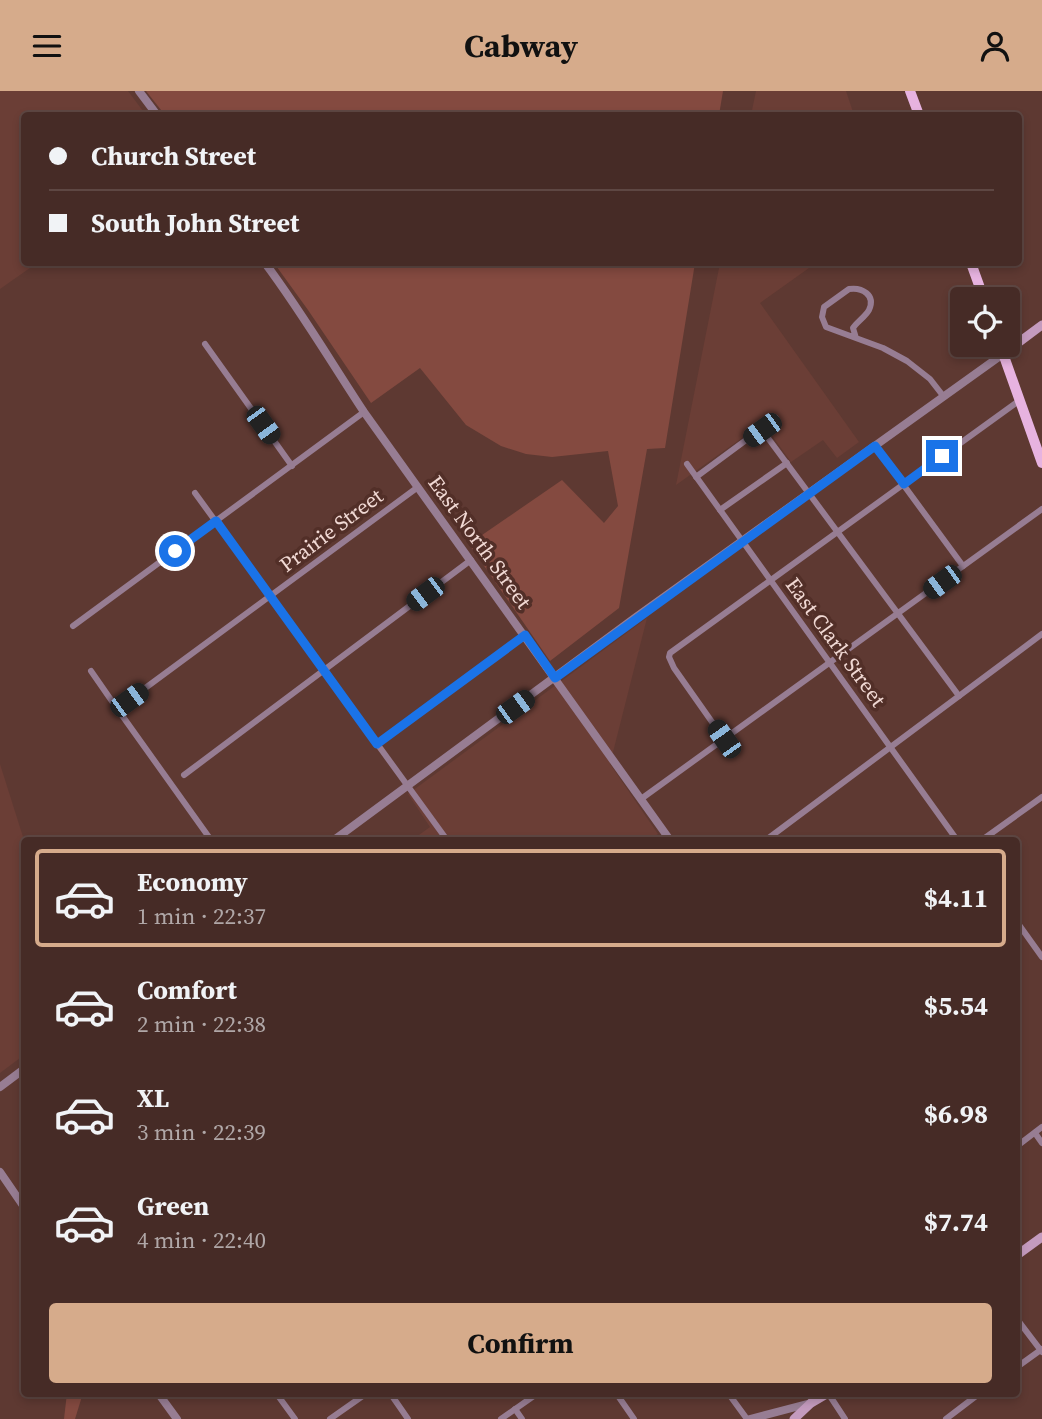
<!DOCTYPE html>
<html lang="en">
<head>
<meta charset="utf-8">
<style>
  body { margin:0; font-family:"Source Serif 4",serif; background:#4d332e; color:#f1f3f6; height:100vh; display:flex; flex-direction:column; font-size:26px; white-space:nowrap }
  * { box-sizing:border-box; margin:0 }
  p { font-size:23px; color:#b0a7a7 }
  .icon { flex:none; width:38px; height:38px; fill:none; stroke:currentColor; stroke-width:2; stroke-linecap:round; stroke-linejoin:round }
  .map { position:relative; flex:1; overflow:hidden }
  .sheet { position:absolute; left:21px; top:746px; width:999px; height:560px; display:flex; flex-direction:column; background:#462b26; border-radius:7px; box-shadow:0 4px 10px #0003,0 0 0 2px #5e4743 }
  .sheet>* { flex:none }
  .top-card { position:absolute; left:21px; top:21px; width:1001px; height:154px; border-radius:7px; box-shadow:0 4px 10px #0003,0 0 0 2px #5e4743; display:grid; align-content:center; height:154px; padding:0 28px; background:#462b26 }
  .controls { position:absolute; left:950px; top:196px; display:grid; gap:14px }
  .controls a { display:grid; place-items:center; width:70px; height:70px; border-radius:7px; background:#462b26; box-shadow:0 4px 10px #0003,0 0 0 2px #5e4743; font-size:35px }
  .end { position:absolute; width:32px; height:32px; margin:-16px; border:9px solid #1a73e8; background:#fff; box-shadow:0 0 0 4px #fff }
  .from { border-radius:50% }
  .car { position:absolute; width:21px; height:42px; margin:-21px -10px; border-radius:9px; box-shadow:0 0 5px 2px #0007; background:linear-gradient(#222 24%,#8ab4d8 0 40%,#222 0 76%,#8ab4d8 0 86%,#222 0) }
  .top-card b { display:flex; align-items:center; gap:24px; height:66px; font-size:26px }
  .top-card b+b { border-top:2px solid #5e4743 }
  .top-card i { width:18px; height:18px; background:#f1f3f6 }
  ul { padding:12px 0 0; list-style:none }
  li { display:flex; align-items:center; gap:21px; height:98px; margin:0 14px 10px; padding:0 14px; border:4px solid transparent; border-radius:7px }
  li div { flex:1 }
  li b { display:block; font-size:26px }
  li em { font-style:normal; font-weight:700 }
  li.active { border-color:#d6ab8b }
  li>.icon { width:63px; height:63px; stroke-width:1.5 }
  .action { display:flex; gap:14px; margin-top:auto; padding:14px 28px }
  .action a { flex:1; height:80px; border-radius:7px; background:#d6ab8b; color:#111; font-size:28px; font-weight:700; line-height:80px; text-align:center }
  header { display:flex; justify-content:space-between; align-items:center; height:91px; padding:0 28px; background:#d6ab8b; color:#111; font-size:32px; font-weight:700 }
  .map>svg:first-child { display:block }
  .built { fill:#6b3e36 }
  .green { fill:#844a40 }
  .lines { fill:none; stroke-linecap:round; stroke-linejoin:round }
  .minor { stroke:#977d93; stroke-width:6 }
  .tertiary { stroke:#977d93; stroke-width:8 }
  .secondary { stroke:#c49bbe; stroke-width:9 }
  .primary { stroke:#e7b3e0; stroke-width:10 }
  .route { stroke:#1a73e8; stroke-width:9 }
  .labels { text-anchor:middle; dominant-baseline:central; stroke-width:7; stroke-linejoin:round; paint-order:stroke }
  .street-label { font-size:21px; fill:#f1d9d4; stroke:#522f28 }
</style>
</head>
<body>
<header><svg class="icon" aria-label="menu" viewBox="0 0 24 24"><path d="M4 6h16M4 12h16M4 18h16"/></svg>Cabway<svg class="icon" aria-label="person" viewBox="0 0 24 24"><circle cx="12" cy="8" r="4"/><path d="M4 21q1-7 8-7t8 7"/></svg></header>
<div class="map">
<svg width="1042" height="1328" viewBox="0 0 1042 1328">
  <rect width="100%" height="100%" fill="#5e3932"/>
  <g class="built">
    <path d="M0,0H128L146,24H24V172H37L0,198Z"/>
    <path d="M756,0H846L854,24H751Z"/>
    <path d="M720,172H816L760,212L859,351L837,367L823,349L791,371L763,332L676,394Z"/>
    <path d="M647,527L610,673L658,743L648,749H412L430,736L408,703Z"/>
    <path d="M0,673L24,749V964L0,982Z"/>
  </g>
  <g class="green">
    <path d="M146,0H723L719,24H165Z"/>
    <path d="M274,172H695L665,357L647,358L619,517L550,570L469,453L562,389L604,432L618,415L608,360L552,366L526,363L501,355L466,334L420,277L371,312L308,219Z"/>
    <path d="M67,1302H83L75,1328H64Z"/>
  </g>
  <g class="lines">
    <g class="minor">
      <path d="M856,247L853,237C857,231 865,226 869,219C876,204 862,196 849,198L824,216L822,226L826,236L883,257L907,270L930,288L944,306"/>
      <path d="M205,253L292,375"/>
      <path d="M762,339L959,605"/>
      <path d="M875,355L963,475"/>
      <path d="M687,373L957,749"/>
      <path d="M696,386L776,327"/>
      <path d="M195,402L447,749"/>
      <path d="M720,419L787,372"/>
      <path d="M73,535L364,321"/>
      <path d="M91,580L116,616L211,749"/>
      <path d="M129,609L418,396"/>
      <path d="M724,648L674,577L669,566L670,562L1020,309"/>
      <path d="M377,653L525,544"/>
      <path d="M184,684L471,469"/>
      <path d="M641,708L1042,418"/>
      <path d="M766,749L1042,543"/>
      <path d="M982,749L1042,706"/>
      <path d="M1017,831L1042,866"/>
      <path d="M1035,1042L1042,1052"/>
      <path d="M1017,1055L1042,1036"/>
      <path d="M1017,1228L1042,1261"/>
      <path d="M1017,1276L1042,1258"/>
      <path d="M276,1302L295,1328"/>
      <path d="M390,1302L408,1328"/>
      <path d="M616,1302L634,1328"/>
      <path d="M728,1302L747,1328"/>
      <path d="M828,1302L845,1328"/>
      <path d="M515,1318L522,1328"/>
      <path d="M330,1328L367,1302"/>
      <path d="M501,1328L538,1302"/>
      <path d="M946,1328L980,1302"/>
    </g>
    <g class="tertiary">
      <path d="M139,0L157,24"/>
      <path d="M265,172C301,220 331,271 364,321L670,749"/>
      <path d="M334,749L636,526L1003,263"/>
      <path d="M0,996L24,978"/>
      <path d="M0,1081L24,1116"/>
      <path d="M158,1302L177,1328"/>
      <path d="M750,1328L811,1312"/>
    </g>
    <g class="secondary">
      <path d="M1003,263L1042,234"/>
      <path d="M1017,1164L1042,1146"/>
      <path d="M794,1328L811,1312L828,1302"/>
    </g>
    <g class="primary">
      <path d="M910,0L919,24"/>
      <path d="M971,172L984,208"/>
      <path d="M1000,254L1042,372"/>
    </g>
  </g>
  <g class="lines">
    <path class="route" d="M175,460L216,430L377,653L525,544L555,587L875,355L904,393L942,365"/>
  </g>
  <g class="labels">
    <g class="street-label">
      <text transform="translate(331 439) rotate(-37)">Prairie Street</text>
      <text transform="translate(480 451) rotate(54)">East North Street</text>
      <text transform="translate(836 551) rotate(54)">East Clark Street</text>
    </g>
  </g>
</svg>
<div class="controls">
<a><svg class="icon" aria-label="locate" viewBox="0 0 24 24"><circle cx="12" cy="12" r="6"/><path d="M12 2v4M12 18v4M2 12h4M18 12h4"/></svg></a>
</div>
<i class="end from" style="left:175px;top:460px"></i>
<i class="end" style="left:942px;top:365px"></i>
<i class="car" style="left:263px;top:334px;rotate:144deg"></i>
<i class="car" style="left:762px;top:339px;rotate:234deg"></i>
<i class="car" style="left:942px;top:491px;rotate:234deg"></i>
<i class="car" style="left:425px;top:503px;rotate:233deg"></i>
<i class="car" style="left:129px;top:609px;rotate:54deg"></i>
<i class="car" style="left:515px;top:616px;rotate:54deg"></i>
<i class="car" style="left:724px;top:648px;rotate:325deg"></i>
<div class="top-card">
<b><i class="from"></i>Church Street</b>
<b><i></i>South John Street</b>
</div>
<section class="sheet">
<ul>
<li class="active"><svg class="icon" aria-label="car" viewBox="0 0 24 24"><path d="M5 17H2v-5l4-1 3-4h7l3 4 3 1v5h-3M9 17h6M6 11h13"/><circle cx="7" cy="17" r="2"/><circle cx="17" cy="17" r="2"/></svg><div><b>Economy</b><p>1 min · 22:37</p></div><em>$4.11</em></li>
<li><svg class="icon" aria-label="car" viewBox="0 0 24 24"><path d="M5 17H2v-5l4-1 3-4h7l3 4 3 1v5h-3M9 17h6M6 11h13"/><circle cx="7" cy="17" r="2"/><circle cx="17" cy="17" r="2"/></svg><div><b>Comfort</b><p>2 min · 22:38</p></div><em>$5.54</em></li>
<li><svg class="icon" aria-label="car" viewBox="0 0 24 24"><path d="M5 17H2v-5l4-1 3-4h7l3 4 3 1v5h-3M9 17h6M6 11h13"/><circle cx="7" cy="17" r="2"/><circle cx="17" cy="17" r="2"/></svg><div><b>XL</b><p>3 min · 22:39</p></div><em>$6.98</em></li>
<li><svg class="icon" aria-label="car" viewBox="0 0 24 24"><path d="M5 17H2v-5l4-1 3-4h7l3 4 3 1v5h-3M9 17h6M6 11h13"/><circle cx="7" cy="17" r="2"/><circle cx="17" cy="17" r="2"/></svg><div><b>Green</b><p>4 min · 22:40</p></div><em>$7.74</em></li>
</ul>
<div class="action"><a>Confirm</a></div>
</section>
</div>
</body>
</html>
